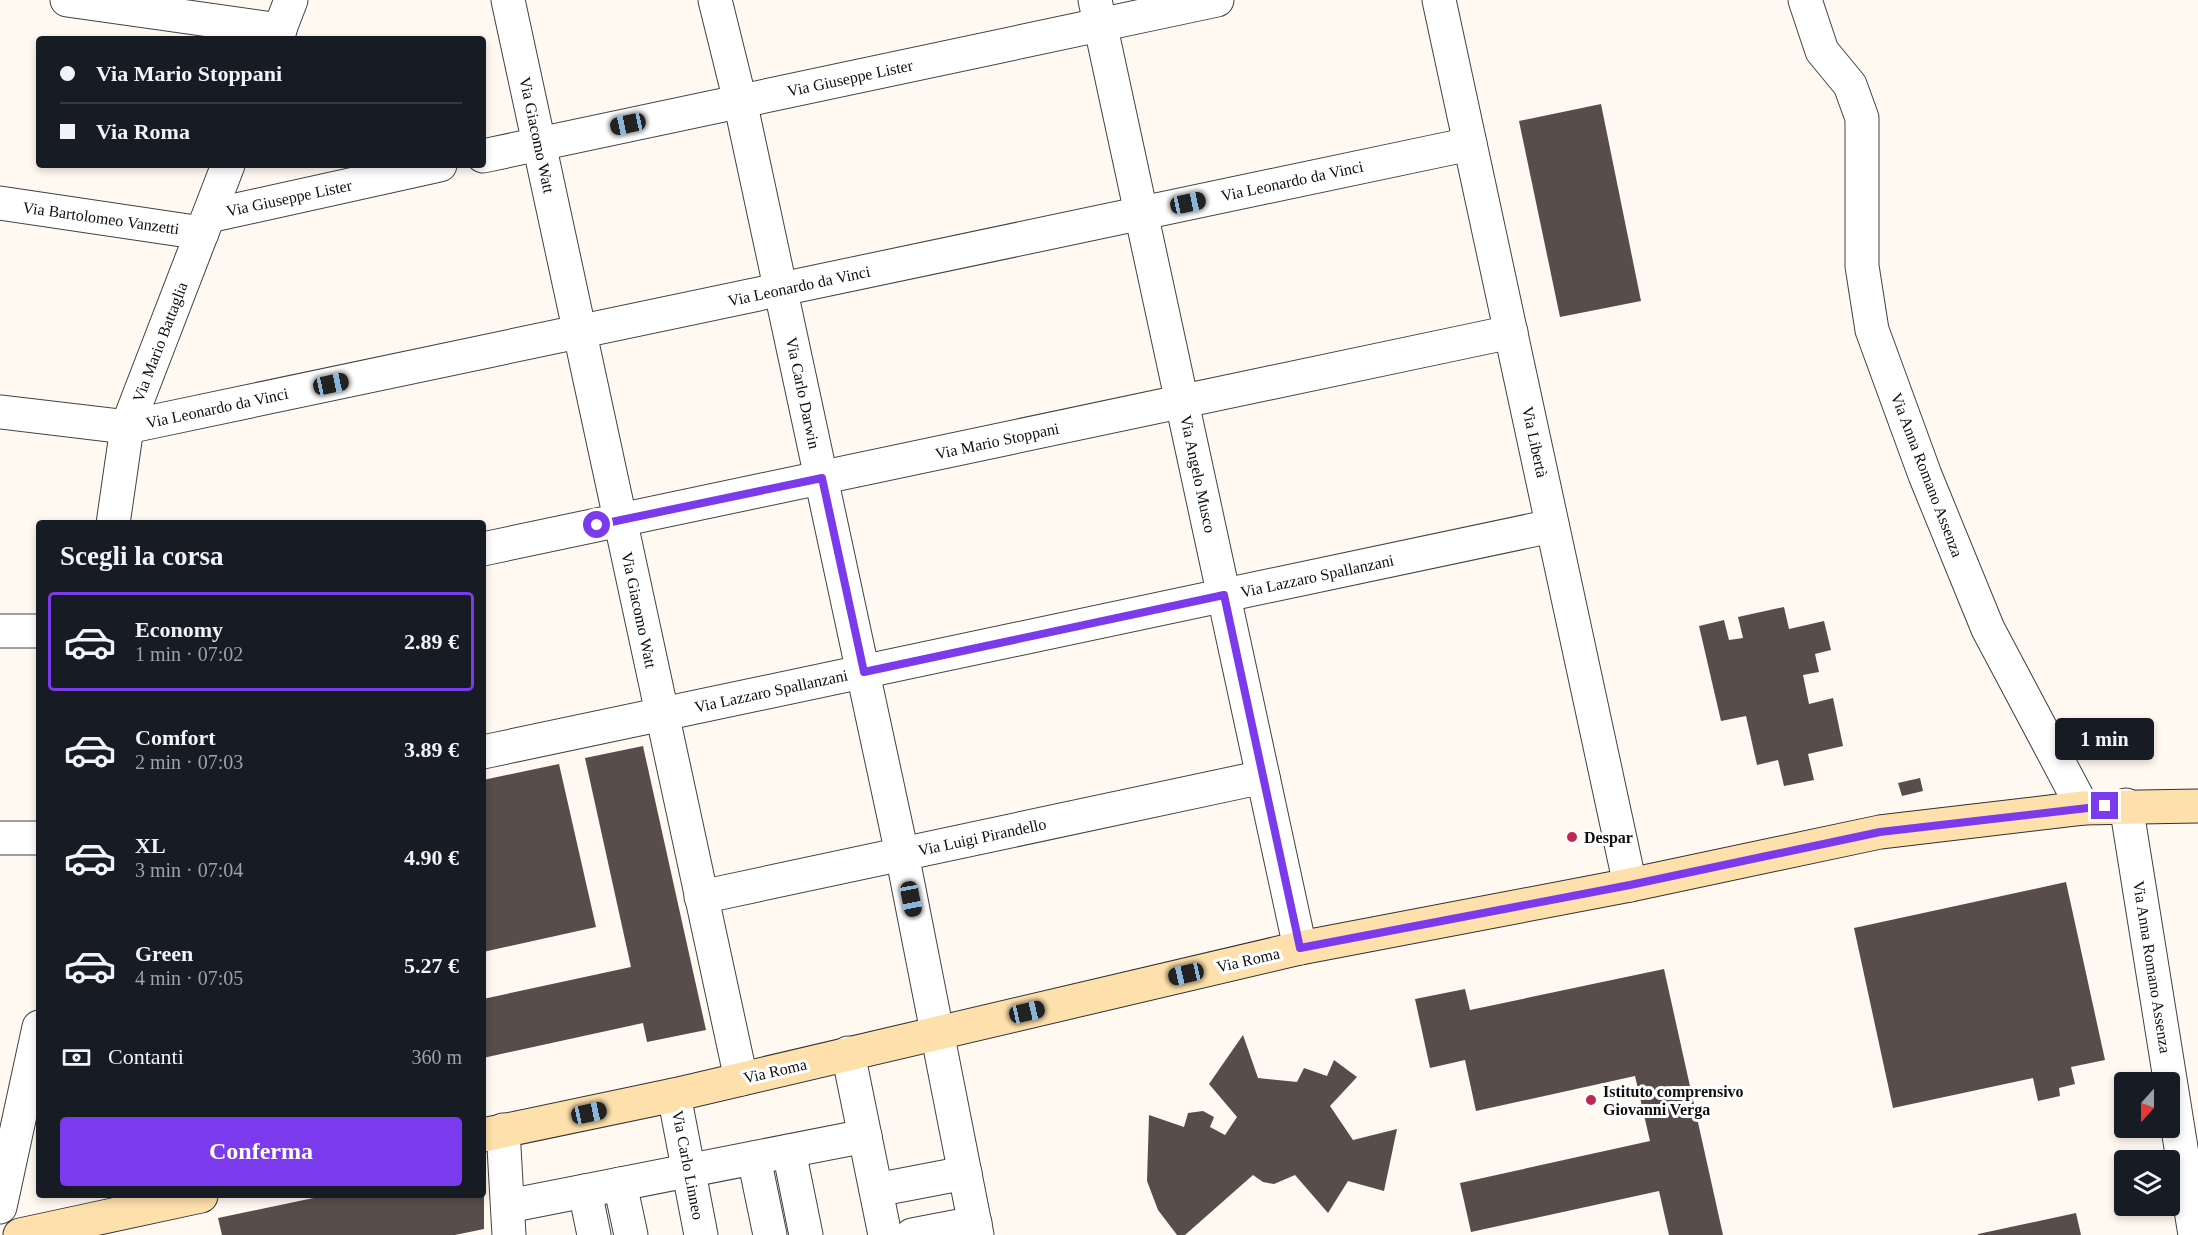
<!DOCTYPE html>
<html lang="it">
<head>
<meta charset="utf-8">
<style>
  body { margin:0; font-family:Georgia,serif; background:#242831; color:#f1f3f6; height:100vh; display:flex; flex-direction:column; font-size:22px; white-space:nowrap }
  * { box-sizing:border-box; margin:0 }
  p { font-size:20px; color:#9ea1a6 }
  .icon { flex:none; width:33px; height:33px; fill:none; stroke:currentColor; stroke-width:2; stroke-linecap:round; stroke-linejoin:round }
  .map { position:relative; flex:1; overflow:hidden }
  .drawer { position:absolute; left:36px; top:520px; width:450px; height:678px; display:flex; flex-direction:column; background:#171b24; border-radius:6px; box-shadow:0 3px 9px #0003 }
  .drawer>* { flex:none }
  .hud { position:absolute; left:36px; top:36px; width:450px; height:132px; border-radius:6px; box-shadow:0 3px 9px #0003; display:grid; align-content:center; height:132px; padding:0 24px; background:#171b24 }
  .needle { width:39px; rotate:201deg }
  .buttons { position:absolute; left:2114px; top:1072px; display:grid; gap:12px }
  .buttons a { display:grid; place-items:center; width:66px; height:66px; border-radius:6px; background:#171b24; box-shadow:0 3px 9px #0003; font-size:30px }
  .end { position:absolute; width:27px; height:27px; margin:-14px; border:8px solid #7c3aed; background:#fff; box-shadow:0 0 0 3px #fff }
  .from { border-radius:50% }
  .bubble { position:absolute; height:42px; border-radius:6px; background:#171b24; box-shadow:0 3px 9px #0003; font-size:20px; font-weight:800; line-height:42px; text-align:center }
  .car { position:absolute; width:18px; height:36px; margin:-18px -9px; border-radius:8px; box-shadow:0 0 4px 2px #0007; background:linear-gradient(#222 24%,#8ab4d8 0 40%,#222 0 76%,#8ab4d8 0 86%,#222 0) }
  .hud b { display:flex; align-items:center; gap:21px; height:57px; font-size:22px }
  .hud b+b { border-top:2px solid #363941 }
  .hud i { width:15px; height:15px; background:#f1f3f6 }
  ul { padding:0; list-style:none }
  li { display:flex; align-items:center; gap:18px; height:99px; margin:0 12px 9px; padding:0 12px; border:3px solid transparent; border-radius:6px }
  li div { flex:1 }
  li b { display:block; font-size:22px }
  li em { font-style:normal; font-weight:800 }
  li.current { border-color:#7c3aed }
  li>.icon { width:54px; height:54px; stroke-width:1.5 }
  h2 { padding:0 24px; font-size:27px; line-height:72px }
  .pay { display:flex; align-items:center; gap:15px; height:66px; padding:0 24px; font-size:22px }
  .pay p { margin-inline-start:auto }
  .cta { display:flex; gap:12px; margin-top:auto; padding:12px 24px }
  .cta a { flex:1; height:69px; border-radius:6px; background:#7c3aed; color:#fff; font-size:24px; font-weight:800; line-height:69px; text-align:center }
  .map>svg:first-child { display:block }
  .building { fill:#584d4b }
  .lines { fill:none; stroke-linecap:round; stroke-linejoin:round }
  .minor-casing { stroke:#424242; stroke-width:35 }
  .tertiary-casing { stroke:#424242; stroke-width:35 }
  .secondary-casing { stroke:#313131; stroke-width:35 }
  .minor { stroke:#fff; stroke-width:33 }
  .tertiary { stroke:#fff; stroke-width:33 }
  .secondary { stroke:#fee0ad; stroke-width:33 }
  .route { stroke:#7c3aed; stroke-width:8 }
  .poi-dot { fill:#c02655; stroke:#fff; stroke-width:2 }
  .labels { text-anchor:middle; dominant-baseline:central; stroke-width:6; stroke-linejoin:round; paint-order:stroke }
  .street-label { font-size:16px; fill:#0f0f0f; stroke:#fff }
  .poi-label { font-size:16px; font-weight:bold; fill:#0f0f0f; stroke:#fff; text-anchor:start }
</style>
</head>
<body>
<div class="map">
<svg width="2198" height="1235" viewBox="0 0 2198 1235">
  <rect width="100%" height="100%" fill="#fff9f1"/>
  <g class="building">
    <path d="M1601,104L1641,301L1560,317L1519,121Z"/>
    <path d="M1784,607L1789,629L1824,621L1831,650L1815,654L1819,672L1803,675L1809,704L1833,698L1843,746L1808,754L1814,780L1784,786L1778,760L1757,765L1746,716L1721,721L1699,626L1724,620L1729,640L1743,638L1738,617Z"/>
    <path d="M643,746L706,1030L647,1042L643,1023L483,1058V999L631,967L585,758Z"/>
    <path d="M559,764L596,927L483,952V780Z"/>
    <path d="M1920,778L1923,791L1902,796L1898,783Z"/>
    <path d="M2066,882L2105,1060L2071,1067L2075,1084L2059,1088L2060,1096L2038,1101L2033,1078L1893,1108L1854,928Z"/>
    <path d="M1664,969L1723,1235H1669L1659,1191L1471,1232L1460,1183L1650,1141L1635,1076L1476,1111L1465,1060L1430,1068L1415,999L1465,989L1470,1010Z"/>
    <path d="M1243,1035L1258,1078L1297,1082L1304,1068L1327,1076L1334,1060L1357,1077L1330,1106L1353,1140L1397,1129L1384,1191L1348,1181L1328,1213L1295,1175L1274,1184L1263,1182L1253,1175L1185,1235H1177L1158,1210L1147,1181L1149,1115L1184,1127L1188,1113L1203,1111L1214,1117L1210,1127L1225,1135L1237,1117L1209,1084Z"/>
    <path d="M323,1196H484V1229L455,1235H222L218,1218Z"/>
    <path d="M2076,1213L2081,1235H1978V1234Z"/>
  </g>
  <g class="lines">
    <g class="minor-casing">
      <g id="minor">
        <path d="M67,0L280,30"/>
        <path d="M508,0L741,1079"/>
        <path d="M715,0L740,101L902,854L977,1235"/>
        <path d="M1095,0L1300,948"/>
        <path d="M1439,0L1630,885"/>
        <path d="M1805,0L1822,51L1850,85L1862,118V266L1872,330L1925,475L1988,629L2083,808"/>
        <path d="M483,156L1217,0"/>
        <path d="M0,203L202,233"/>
        <path d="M209,216L440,165"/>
        <path d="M0,412L127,427L1470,144"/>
        <path d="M483,549L1511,332"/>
        <path d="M0,631H39"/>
        <path d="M483,752L1552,526"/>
        <path d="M2126,805L2195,1235"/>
        <path d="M0,838H39"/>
        <path d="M701,897L1263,777"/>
        <path d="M848,1053L885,1235"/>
        <path d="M674,1095L701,1235"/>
        <path d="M503,1130L509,1235"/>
        <path d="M789,1151L806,1235"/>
        <path d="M754,1158L770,1235"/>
        <path d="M620,1184L631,1235"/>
        <path d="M876,1190L965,1173"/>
        <path d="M585,1191L594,1235"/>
        <path d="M508,1206L865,1136"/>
        <path d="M912,1235L975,1223"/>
      </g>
    </g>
    <g class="tertiary-casing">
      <g id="tertiary">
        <path d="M276,39L291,0"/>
        <path d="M113,524L127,427L228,165"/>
        <path d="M0,1207L39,1027"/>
      </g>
    </g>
    <g class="secondary-casing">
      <g id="secondary">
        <path d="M483,1135L674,1095L1300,948L1630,885L1880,832L2083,808L2198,806"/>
        <path d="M20,1235L201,1196"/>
      </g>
    </g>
    <use href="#minor" class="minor"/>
    <use href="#tertiary" class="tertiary"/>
    <use href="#secondary" class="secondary"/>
  </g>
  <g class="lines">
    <path class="route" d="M597,525L822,478L864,672L1224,595L1300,948L1630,885L1880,832L2105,806"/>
  </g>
  <g class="poi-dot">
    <circle cx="1572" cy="837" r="6"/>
    <circle cx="1591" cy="1100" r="6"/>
  </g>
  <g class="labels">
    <g class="street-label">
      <text transform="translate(850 78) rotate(-12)">Via Giuseppe Lister</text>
      <text transform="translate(537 135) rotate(78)">Via Giacomo Watt</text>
      <text transform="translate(1292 181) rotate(-12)">Via Leonardo da Vinci</text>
      <text transform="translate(289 198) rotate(-12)">Via Giuseppe Lister</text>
      <text transform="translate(101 218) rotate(8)">Via Bartolomeo Vanzetti</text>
      <text transform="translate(799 286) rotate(-12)">Via Leonardo da Vinci</text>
      <text transform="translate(160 342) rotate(-69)">Via Mario Battaglia</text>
      <text transform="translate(803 393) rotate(78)">Via Carlo Darwin</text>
      <text transform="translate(217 408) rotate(-12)">Via Leonardo da Vinci</text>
      <text transform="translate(997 441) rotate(-12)">Via Mario Stoppani</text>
      <text transform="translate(1535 442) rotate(78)">Via Libertà</text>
      <text transform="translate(1198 474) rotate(78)">Via Angelo Musco</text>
      <text transform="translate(1927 475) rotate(69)">Via Anna Romano Assenza</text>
      <text transform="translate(1317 576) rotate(-12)">Via Lazzaro Spallanzani</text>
      <text transform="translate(639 610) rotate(78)">Via Giacomo Watt</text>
      <text transform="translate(771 691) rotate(-12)">Via Lazzaro Spallanzani</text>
      <text transform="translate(982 837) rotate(-12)">Via Luigi Pirandello</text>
      <text transform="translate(1248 960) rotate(-13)">Via Roma</text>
      <text transform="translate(2152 967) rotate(81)">Via Anna Romano Assenza</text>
      <text transform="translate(775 1071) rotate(-13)">Via Roma</text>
      <text transform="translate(688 1165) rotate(79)">Via Carlo Linneo</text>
    </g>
    <g class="poi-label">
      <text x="1584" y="837">Despar</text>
      <text x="1603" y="1091">Istituto comprensivo<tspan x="1603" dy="18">Giovanni Verga</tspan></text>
    </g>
  </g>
</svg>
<div class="buttons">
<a><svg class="needle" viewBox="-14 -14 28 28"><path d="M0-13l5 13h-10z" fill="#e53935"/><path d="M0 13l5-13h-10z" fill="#9ea1a6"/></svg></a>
<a><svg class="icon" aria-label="layers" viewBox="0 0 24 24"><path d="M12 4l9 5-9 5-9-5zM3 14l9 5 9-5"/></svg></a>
</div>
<i class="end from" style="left:597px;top:525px"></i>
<i class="end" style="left:2105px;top:806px"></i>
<div class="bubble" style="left:2055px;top:718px;width:99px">1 min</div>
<i class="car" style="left:628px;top:124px;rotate:258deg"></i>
<i class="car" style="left:1188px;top:203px;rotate:78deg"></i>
<i class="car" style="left:331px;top:384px;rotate:78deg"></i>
<i class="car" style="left:911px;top:899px;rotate:169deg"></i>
<i class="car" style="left:1186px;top:974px;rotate:257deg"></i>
<i class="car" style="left:1027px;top:1012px;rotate:77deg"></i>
<i class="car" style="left:589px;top:1113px;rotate:78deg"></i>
<div class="hud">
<b><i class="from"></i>Via Mario Stoppani</b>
<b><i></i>Via Roma</b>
</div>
<section class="drawer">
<h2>Scegli la corsa</h2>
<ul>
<li class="current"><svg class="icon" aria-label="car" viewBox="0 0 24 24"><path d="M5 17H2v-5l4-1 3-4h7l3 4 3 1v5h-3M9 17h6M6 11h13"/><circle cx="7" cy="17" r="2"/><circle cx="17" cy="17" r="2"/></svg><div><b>Economy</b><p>1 min · 07:02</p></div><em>2.89 €</em></li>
<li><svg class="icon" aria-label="car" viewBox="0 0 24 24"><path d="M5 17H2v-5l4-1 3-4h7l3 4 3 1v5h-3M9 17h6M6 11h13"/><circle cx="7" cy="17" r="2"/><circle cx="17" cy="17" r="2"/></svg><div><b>Comfort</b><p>2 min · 07:03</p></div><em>3.89 €</em></li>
<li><svg class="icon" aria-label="car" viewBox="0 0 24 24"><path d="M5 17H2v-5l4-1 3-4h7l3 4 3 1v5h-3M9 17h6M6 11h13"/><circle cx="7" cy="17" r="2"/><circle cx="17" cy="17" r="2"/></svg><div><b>XL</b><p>3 min · 07:04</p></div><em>4.90 €</em></li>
<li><svg class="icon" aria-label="car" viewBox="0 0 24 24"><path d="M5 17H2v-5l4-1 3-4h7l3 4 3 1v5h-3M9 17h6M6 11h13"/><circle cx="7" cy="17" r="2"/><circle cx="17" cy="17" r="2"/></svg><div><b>Green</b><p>4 min · 07:05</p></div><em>5.27 €</em></li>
</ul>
<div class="pay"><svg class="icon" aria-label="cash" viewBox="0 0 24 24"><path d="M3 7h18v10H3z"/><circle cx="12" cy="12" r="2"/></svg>Contanti<p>360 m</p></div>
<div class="cta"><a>Conferma</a></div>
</section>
</div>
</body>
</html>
